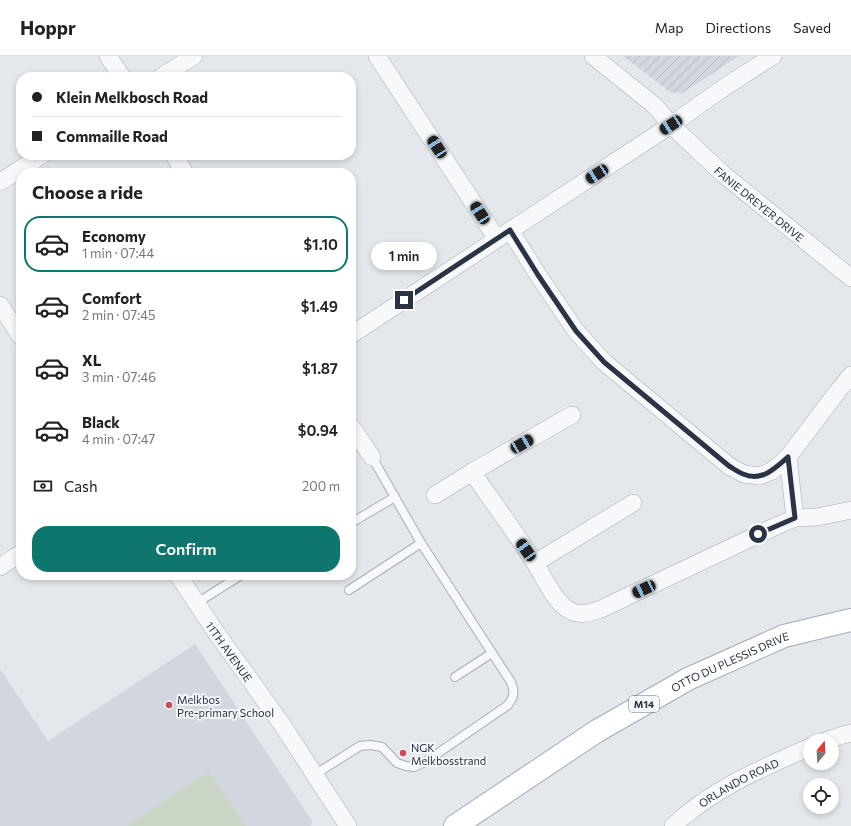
<!DOCTYPE html>
<html lang="en">
<head>
<meta charset="utf-8">
<style>
  body { margin:0; font-family:Commissioner,sans-serif; background:#f2f2f2; color:#222; height:100vh; display:flex; flex-direction:column; font-size:15px; white-space:nowrap }
  * { box-sizing:border-box; margin:0 }
  p { font-size:13px; color:#767676 }
  .icon { flex:none; width:22px; height:22px; fill:none; stroke:currentColor; stroke-width:2; stroke-linecap:round; stroke-linejoin:round }
  .map { position:relative; flex:1; overflow:hidden }
  .panel { position:absolute; left:16px; top:112px; width:340px; height:412px; display:flex; flex-direction:column; background:#fff; border-radius:16px; box-shadow:0 2px 6px #0003 }
  .panel>* { flex:none }
  .hud { position:absolute; left:16px; top:16px; width:340px; height:88px; border-radius:16px; box-shadow:0 2px 6px #0003; display:grid; align-content:center; height:88px; padding:0 16px; background:#fff }
  .needle { width:26px; rotate:18deg }
  .controls { position:absolute; left:803px; top:678px; display:grid; gap:8px }
  .controls a { display:grid; place-items:center; width:36px; height:36px; border-radius:50%; background:#fff; box-shadow:0 2px 6px #0003; font-size:20px }
  .end { position:absolute; width:18px; height:18px; margin:-9px; border:5px solid #2b3445; background:#fff; box-shadow:0 0 0 2px #fff }
  .from { border-radius:50% }
  .bubble { position:absolute; height:28px; border-radius:14px; background:#fff; box-shadow:0 2px 6px #0003; font-size:13px; font-weight:600; line-height:28px; text-align:center }
  .car { position:absolute; width:12px; height:24px; margin:-12px -6px; border-radius:5px; box-shadow:0 0 3px 1px #0007; background:linear-gradient(#222 24%,#8ab4d8 0 40%,#222 0 76%,#8ab4d8 0 86%,#222 0) }
  .hud b { display:flex; align-items:center; gap:14px; height:38px; font-size:15px }
  .hud b+b { border-top:1px solid #e0e0e0 }
  .hud i { width:10px; height:10px; background:#222 }
  ul { padding:0; list-style:none }
  li { display:flex; align-items:center; gap:12px; height:56px; margin:0 8px 6px; padding:0 8px; border:2px solid transparent; border-radius:16px }
  li div { flex:1 }
  li b { display:block; font-size:15px }
  li em { font-style:normal; font-weight:600 }
  li.selected { border-color:#0f766e }
  li>.icon { width:36px; height:36px; stroke-width:1.5 }
  h2 { padding:0 16px; font-size:18px; line-height:48px }
  .pay { display:flex; align-items:center; gap:10px; height:44px; padding:0 16px; font-size:15px }
  .pay p { margin-inline-start:auto }
  .action { display:flex; gap:8px; margin-top:auto; padding:8px 16px }
  .action a { flex:1; height:46px; border-radius:16px; background:#0f766e; color:#fff; font-size:16px; font-weight:600; line-height:46px; text-align:center }
  header { display:flex; align-items:center; gap:24px; box-sizing:border-box; height:56px; padding:0 20px; background:#fff; border-bottom:1px solid #e0e0e0 }
  header strong { font-size:19px }
  nav { display:flex; gap:22px; margin-inline-start:auto; font-size:14px }
  .map>svg:first-child { display:block }
  .built { fill:#d2d6de }
  .industrial { fill:url(#industrial-furrows) }
  .grass { fill:#c9d6c5 }
  .lines { fill:none; stroke-linecap:round; stroke-linejoin:round }
  .service-casing { stroke:#a9aeb7; stroke-width:10 }
  .minor-casing { stroke:#a9aeb7; stroke-width:18 }
  .primary-casing { stroke:#a3abb8; stroke-width:24 }
  .service { stroke:#f7f8fa; stroke-width:8 }
  .minor { stroke:#f7f8fa; stroke-width:17 }
  .primary { stroke:#fff; stroke-width:22 }
  .route { stroke:#2b3445; stroke-width:5 }
  .poi-dot { fill:#d1495b; stroke:#f4f6f9; stroke-width:1.5 }
  .labels { text-anchor:middle; dominant-baseline:central; stroke-width:4; stroke-linejoin:round; paint-order:stroke }
  .shield { fill:#f4f6f9; stroke:#676e7b; stroke-width:1 }
  .shield-label { font-size:10px; font-weight:bold; fill:#2b3445 }
  .street-label { font-size:11px; fill:#2b3445; stroke:#f4f6f9 }
  .poi-label { font-size:11px; fill:#2b3445; stroke:#f4f6f9; text-anchor:start }
</style>
</head>
<body>
<header>
<strong>Hoppr</strong>
<nav><a>Map</a><a>Directions</a><a>Saved</a></nav>
</header>
<div class="map">
<svg width="851" height="770" viewBox="0 0 851 770">
  <defs>
    <pattern id="industrial-furrows" width="10" height="10" patternUnits="userSpaceOnUse"><rect width="10" height="10" fill="#d2d6de"/><path d="M-1 1l2-2M0 10L10 0M9 11l2-2" fill="none" stroke="#b4b8c0"/></pattern>
  </defs>
  <rect width="100%" height="100%" fill="#e4e7ec"/>
  <path class="built" d="M195,588L312,765L311,770H0V613L48,685Z"/>
  <path class="industrial" d="M623,0H739L683,37L670,36Z"/>
  <path class="grass" d="M209,716L246,770H127Z"/>
  <g class="lines">
    <g class="service-casing">
      <g id="service">
        <path d="M351,467L395,441"/>
        <path d="M349,534L421,487"/>
        <path d="M197,547L241,519"/>
        <path d="M455,621L492,597"/>
        <path d="M314,719L360,690L370,689L382,691L397,707L406,710L414,711L425,706L508,649C514,641 515,636 511,626L492,597L421,487L372,401"/>
      </g>
    </g>
    <g class="minor-casing">
      <g id="minor">
        <path d="M108,0L122,21"/>
        <path d="M377,0L497,183"/>
        <path id="s1" d="M593,0L655,50L671,69L723,118L851,222"/>
        <path d="M161,21L194,0"/>
        <path d="M174,99L185,117"/>
        <path d="M0,126L42,99"/>
        <path d="M510,174L538,219L576,275L604,306L729,410L744,418L759,420L772,415L788,401L838,335L851,319"/>
        <path d="M0,249L21,281"/>
        <path d="M351,279L671,69L726,30L773,0"/>
        <path d="M351,370L372,401"/>
        <path d="M788,401L795,462"/>
        <path d="M472,416C493,446 515,476 535,507C543,520 554,544 566,552C578,561 588,557 601,553L772,472L795,462L817,461L851,454"/>
        <path d="M435,439L472,416L572,359"/>
        <path d="M535,507L633,447"/>
        <path d="M0,511L21,497"/>
        <path id="s2" d="M178,519L215,575L281,667L348,770"/>
        <path d="M825,685L843,679L851,677"/>
        <path id="s3" d="M673,770C712,733 762,712 810,691"/>
      </g>
    </g>
    <g class="primary-casing">
      <g id="primary">
        <path id="s4" d="M455,770L597,675L688,623L784,580L851,564"/>
      </g>
    </g>
    <use href="#service" class="service"/>
    <use href="#minor" class="minor"/>
    <use href="#primary" class="primary"/>
  </g>
  <g class="lines">
    <path class="route" d="M404,244L510,174L538,219L576,275L604,306L729,410C734,413 738,416 743,418C762,426 774,413 788,401L795,462L772,472L758,478"/>
  </g>
  <g class="poi-dot">
    <circle cx="169" cy="649" r="4"/>
    <circle cx="403" cy="697" r="4"/>
  </g>
  <g class="labels">
    <rect class="shield" x="629" y="640" width="30" height="16" rx="3"/>
    <g class="shield-label">
      <text x="644" y="648">M14</text>
    </g>
    <g class="street-label">
      <text stroke="none"><textPath href="#s1" startOffset="223">FANIE DREYER DRIVE</textPath></text>
      <text stroke="none"><textPath href="#s2" startOffset="92">11TH AVENUE</textPath></text>
      <text stroke="none"><textPath href="#s4" startOffset="321">OTTO DU PLESSIS DRIVE</textPath></text>
      <text stroke="none"><textPath href="#s3" startOffset="79">ORLANDO ROAD</textPath></text>
    </g>
    <g class="poi-label">
      <text x="177" y="643">Melkbos<tspan x="177" dy="13">Pre-primary School</tspan></text>
      <text x="411" y="691">NGK<tspan x="411" dy="13">Melkbosstrand</tspan></text>
    </g>
  </g>
</svg>
<div class="controls">
<a><svg class="needle" viewBox="-14 -14 28 28"><path d="M0-13l5 13h-10z" fill="#e53935"/><path d="M0 13l5-13h-10z" fill="#767676"/></svg></a>
<a><svg class="icon" aria-label="locate" viewBox="0 0 24 24"><circle cx="12" cy="12" r="6"/><path d="M12 2v4M12 18v4M2 12h4M18 12h4"/></svg></a>
</div>
<i class="end from" style="left:758px;top:478px"></i>
<i class="end" style="left:404px;top:244px"></i>
<div class="bubble" style="left:371px;top:186px;width:66px">1 min</div>
<i class="car" style="left:671px;top:69px;rotate:237deg"></i>
<i class="car" style="left:437px;top:91px;rotate:327deg"></i>
<i class="car" style="left:597px;top:118px;rotate:237deg"></i>
<i class="car" style="left:480px;top:157px;rotate:327deg"></i>
<i class="car" style="left:522px;top:388px;rotate:60deg"></i>
<i class="car" style="left:526px;top:494px;rotate:325deg"></i>
<i class="car" style="left:644px;top:533px;rotate:245deg"></i>
<div class="hud">
<b><i class="from"></i>Klein Melkbosch Road</b>
<b><i></i>Commaille Road</b>
</div>
<section class="panel">
<h2>Choose a ride</h2>
<ul>
<li class="selected"><svg class="icon" aria-label="car" viewBox="0 0 24 24"><path d="M5 17H2v-5l4-1 3-4h7l3 4 3 1v5h-3M9 17h6M6 11h13"/><circle cx="7" cy="17" r="2"/><circle cx="17" cy="17" r="2"/></svg><div><b>Economy</b><p>1 min · 07:44</p></div><em>$1.10</em></li>
<li><svg class="icon" aria-label="car" viewBox="0 0 24 24"><path d="M5 17H2v-5l4-1 3-4h7l3 4 3 1v5h-3M9 17h6M6 11h13"/><circle cx="7" cy="17" r="2"/><circle cx="17" cy="17" r="2"/></svg><div><b>Comfort</b><p>2 min · 07:45</p></div><em>$1.49</em></li>
<li><svg class="icon" aria-label="car" viewBox="0 0 24 24"><path d="M5 17H2v-5l4-1 3-4h7l3 4 3 1v5h-3M9 17h6M6 11h13"/><circle cx="7" cy="17" r="2"/><circle cx="17" cy="17" r="2"/></svg><div><b>XL</b><p>3 min · 07:46</p></div><em>$1.87</em></li>
<li><svg class="icon" aria-label="car" viewBox="0 0 24 24"><path d="M5 17H2v-5l4-1 3-4h7l3 4 3 1v5h-3M9 17h6M6 11h13"/><circle cx="7" cy="17" r="2"/><circle cx="17" cy="17" r="2"/></svg><div><b>Black</b><p>4 min · 07:47</p></div><em>$0.94</em></li>
</ul>
<div class="pay"><svg class="icon" aria-label="cash" viewBox="0 0 24 24"><path d="M3 7h18v10H3z"/><circle cx="12" cy="12" r="2"/></svg>Cash<p>200 m</p></div>
<div class="action"><a>Confirm</a></div>
</section>
</div>
</body>
</html>
